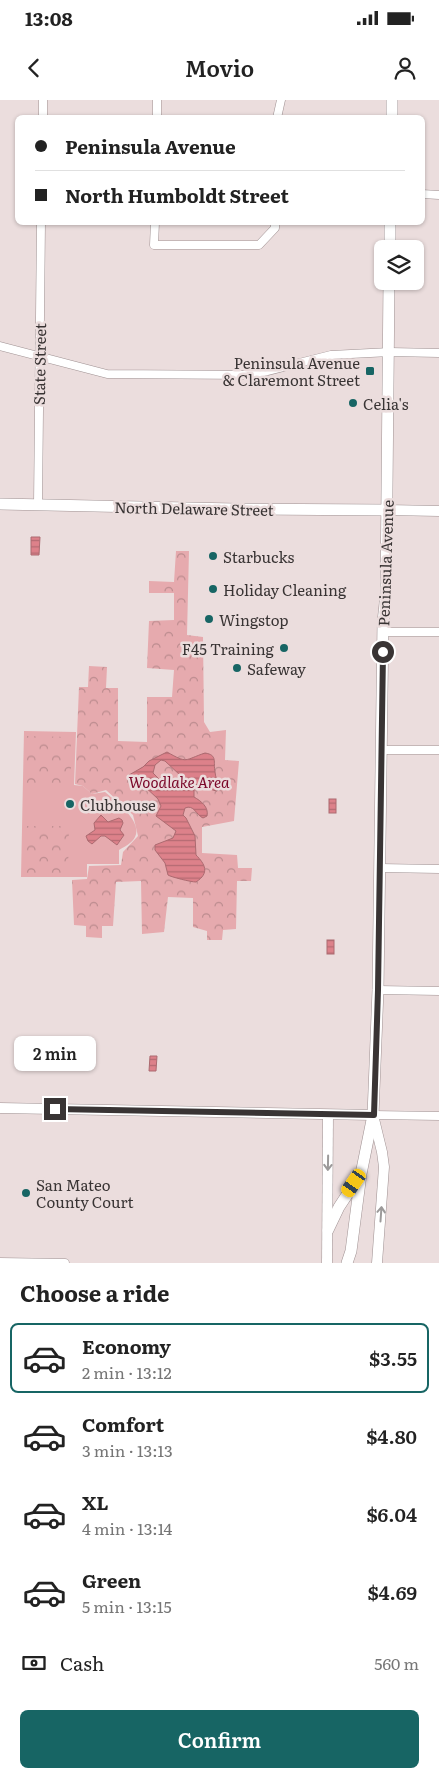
<!DOCTYPE html>
<html lang="en">
<head>
<meta charset="utf-8">
<style>
  body { margin:0; font-family:Literata,serif; background:#f2f2f2; color:#222; height:100vh; display:flex; flex-direction:column; font-size:19px; white-space:nowrap }
  * { box-sizing:border-box; margin:0 }
  p { font-size:16px; color:#767676 }
  .icon { flex:none; width:28px; height:28px; fill:none; stroke:currentColor; stroke-width:2; stroke-linecap:round; stroke-linejoin:round }
  .map { position:relative; height:1163px; overflow:hidden }
  .panel { display:flex; flex-direction:column; background:#fff; flex:1 }
  .panel>* { flex:none }
  .hud { position:absolute; left:15px; top:15px; width:410px; height:110px; border-radius:8px; box-shadow:0 1px 4px #0004; display:grid; align-content:center; height:110px; padding:0 20px; background:#fff }
  .fabs { position:absolute; left:374px; top:140px; display:grid; gap:10px }
  .fabs a { display:grid; place-items:center; width:50px; height:50px; border-radius:8px; background:#fff; box-shadow:0 1px 4px #0004; font-size:25px }
  .end { position:absolute; width:22px; height:22px; margin:-11px; border:6px solid #393434; background:#fff; box-shadow:0 0 0 2px #fff }
  .from { border-radius:50% }
  .bubble { position:absolute; height:35px; border-radius:8px; background:#fff; box-shadow:0 1px 4px #0004; font-size:16px; font-weight:600; line-height:35px; text-align:center }
  .car { position:absolute; width:15px; height:30px; margin:-15px -8px; border-radius:6px; box-shadow:0 0 4px 1px #0007; background:linear-gradient(#f5c518 24%,#345 0 40%,#f5c518 0 76%,#345 0 86%,#f5c518 0) }
  .hud b { display:flex; align-items:center; gap:18px; height:48px; font-size:19px }
  .hud b+b { border-top:1px solid #e0e0e0 }
  .hud i { width:12px; height:12px; background:#222 }
  ul { padding:0; list-style:none }
  li { display:flex; align-items:center; gap:15px; height:70px; margin:0 10px 8px; padding:0 10px; border:2px solid transparent; border-radius:8px }
  li div { flex:1 }
  li b { display:block; font-size:19px }
  li em { font-style:normal; font-weight:600 }
  li.on { border-color:#176564 }
  li>.icon { width:45px; height:45px; stroke-width:1.5 }
  h2 { padding:0 20px; font-size:22px; line-height:60px }
  .pay { display:flex; align-items:center; gap:12px; height:55px; padding:0 20px; font-size:19px }
  .pay p { margin-inline-start:auto }
  .primary-button { display:flex; gap:10px; margin-top:auto; padding:10px 20px }
  .primary-button a { flex:1; height:58px; border-radius:8px; background:#176564; color:#fff; font-size:20px; font-weight:600; line-height:58px; text-align:center }
  .status { display:flex; justify-content:space-between; align-items:center; height:35px; padding:0 25px; background:#fff; direction:ltr }
  .status svg { height:14px; fill:currentColor }
  header { display:flex; justify-content:space-between; align-items:center; height:65px; padding:0 20px; background:#fff; font-size:22px; font-weight:600 }
  .map>svg:first-child { display:block }
  .green { fill:#e6aaae }
  .park { fill:url(#park-crowns) }
  .water { fill:url(#water-rules); stroke:#ac6a70; fill-rule:evenodd }
  .lines { fill:none; stroke-linecap:round; stroke-linejoin:round }
  .minor-casing { stroke:#9f9192; stroke-width:9 }
  .tertiary-casing { stroke:#9f9192; stroke-width:11 }
  .secondary-casing { stroke:#9f9192; stroke-width:12 }
  .minor { stroke:#fff; stroke-width:8 }
  .tertiary { stroke:#fff; stroke-width:10 }
  .secondary { stroke:#fff; stroke-width:11 }
  .oneway { stroke:#9c9a9a }
  .route { stroke:#393434; stroke-width:6 }
  .poi-dot { fill:#176564; stroke:#ebdddd; stroke-width:2 }
  .labels { text-anchor:middle; dominant-baseline:central; stroke-width:5; stroke-linejoin:round; paint-order:stroke }
  .poi-label { font-size:15px; fill:#393434; stroke:#ebdddd; text-anchor:start }
  .street-label { font-size:15px; fill:#393434; stroke:#ebdddd }
  .park-label { font-size:15px; font-style:italic; fill:#7a0628; stroke:#ebdddd }
</style>
</head>
<body>
<div class="status"><b>13:08</b><svg viewBox="0 0 49 12"><path d="M0 12V9h3v3zM5 12V6h3v6zM10 12V3h3v9zM15 12V0h3v12zM26 1h20v11H26zM47 4h2v5h-2z"/></svg></div>
<header><svg class="icon" aria-label="back" viewBox="0 0 24 24"><path d="M15 5l-7 7 7 7"/></svg>Movio<svg class="icon" aria-label="person" viewBox="0 0 24 24"><circle cx="12" cy="8" r="4"/><path d="M4 21q1-7 8-7t8 7"/></svg></header>
<div class="map">
<svg width="439" height="1163" viewBox="0 0 439 1163">
  <defs>
    <pattern id="park-crowns" width="20" height="18" patternUnits="userSpaceOnUse" patternTransform="scale(1.25)"><rect width="20" height="18" fill="#e6aaae"/><path d="M2 6a3 3 0 1 1 6 0M12 15a3 3 0 1 1 6 0" fill="none" stroke="#bb8b8e"/></pattern>
    <pattern id="water-rules" width="6" height="5" patternUnits="userSpaceOnUse" patternTransform="scale(1.25)"><rect width="6" height="5" fill="#dd818a"/><path d="M0 2.5h6" fill="none" stroke="#b46a72"/></pattern>
  </defs>
  <rect width="100%" height="100%" fill="#ebdddd"/>
  <path class="green" d="M24,631L76,632L74,685L83,686L92,694L105,692C115,701 143,721 135,737C132,743 124,747 119,750V764H87V777H21Z"/>
  <g class="park">
    <path d="M176,451H189L187,535L203,537L204,622L210,632L226,630L225,660L239,661L234,721L202,727V753L237,755L238,768H252L251,781H237L236,829L223,830L222,840H207V831L193,827V798L168,797L164,832L142,834L141,781L116,782L113,826H102V838L86,837V826L74,825L72,780L87,779L89,766L121,765L123,752L138,736L133,715L106,690L92,694L83,686L75,684L79,587H88L89,566L107,567L106,588H118V641L147,642V597H172L174,570L147,568L149,521L174,520V493H149V481L174,482Z"/>
    <path d="M25,636L71,637V686L25,685Z"/>
    <path d="M25,726H69L68,774H24Z"/>
  </g>
  <g class="water">
    <path d="M31,437H40L39,455H31Z"/>
    <path d="M167,652C188,664 184,660 205,653C218,655 213,662 215,672C215,677 219,683 220,688L217,691C208,690 202,681 194,690V697C201,701 209,707 207,716L203,718C196,715 194,704 185,708L183,715L186,718L195,736L196,755C205,764 210,773 196,782C191,782 171,777 168,775L165,763L155,750V745L173,738L176,731L156,716L161,706L158,699L141,683H133L128,678L129,675L143,667L149,661ZM161,660L165,661L181,676V680L175,686H166L153,673L155,665Z"/>
    <rect x="329" y="699" width="7" height="14"/>
    <path d="M101,715L108,722L119,718L122,720L123,723L120,730L124,735L117,745L105,736H101L92,744L88,741L86,736L95,730L94,723Z"/>
    <rect x="327" y="840" width="7" height="14"/>
    <rect x="24" y="955" width="8" height="14"/>
    <path d="M150,956H157L156,971H149Z"/>
  </g>
  <g class="lines">
    <g class="minor-casing">
      <g id="minor">
        <path d="M43,18V0"/>
        <path d="M157,18V0"/>
        <path d="M277,18L281,0"/>
        <path d="M422,94L439,95"/>
        <path d="M155,122L154,145H259L275,128V122"/>
        <path d="M0,246L107,274L252,275L331,255L390,252L439,253"/>
        <path d="M38,405L41,122"/>
        <path d="M383,532H439"/>
        <path d="M382,650H439"/>
        <path d="M380,768L439,769"/>
        <path d="M378,890L439,891"/>
        <path d="M373,1015L439,1016"/>
        <path d="M0,1162L65,1163"/>
      </g>
    </g>
    <g class="tertiary-casing">
      <g id="tertiary">
        <path d="M387,410L439,411"/>
        <path d="M0,1008L373,1015L382,1052L384,1067L377,1163"/>
        <path d="M327,1163L328,1015"/>
      </g>
    </g>
    <g class="secondary-casing">
      <g id="secondary">
        <path d="M392,18V0"/>
        <path d="M390,149V122"/>
        <path d="M0,404L235,409L387,410"/>
        <path d="M328,1130L339,1107L360,1075"/>
        <path d="M347,1163L351,1151L361,1074L373,1015L378,890L383,522L386,494L389,181"/>
      </g>
    </g>
    <use href="#minor" class="minor"/>
    <use href="#tertiary" class="tertiary"/>
    <use href="#secondary" class="secondary"/>
  </g>
  <defs><path id="oneway-shaft" d="M-6 0H5M1.5-3L5.5 0L1.5 3" fill="none" stroke-width="1.6" stroke-linecap="round" stroke-linejoin="round" transform="scale(1.25)"/></defs>
  <g class="oneway">
    <use href="#oneway-shaft" transform="translate(328 1063) rotate(91)"/>
    <use href="#oneway-shaft" transform="translate(381 1114) rotate(-86)"/>
  </g>
  <g class="lines">
    <path class="route" d="M55,1009L374,1015L378,890L383,552"/>
  </g>
  <g class="poi-dot">
    <rect x="365" y="266" width="10" height="10" rx="2.5"/>
    <circle cx="353" cy="303" r="5"/>
    <circle cx="213" cy="456" r="5"/>
    <circle cx="213" cy="489" r="5"/>
    <circle cx="209" cy="519" r="5"/>
    <circle cx="284" cy="548" r="5"/>
    <circle cx="237" cy="568" r="5"/>
    <circle cx="70" cy="704" r="5"/>
    <circle cx="26" cy="1093" r="5"/>
  </g>
  <g class="labels">
    <g class="poi-label">
      <text x="360" y="262" text-anchor="end">Peninsula Avenue<tspan x="360" dy="17">&amp; Claremont Street</tspan></text>
      <text x="363" y="303">Celia's</text>
      <text x="223" y="456">Starbucks</text>
      <text x="223" y="489">Holiday Cleaning</text>
      <text x="219" y="519">Wingstop</text>
      <text x="274" y="548" text-anchor="end">F45 Training</text>
      <text x="247" y="568">Safeway</text>
      <text x="80" y="704">Clubhouse</text>
      <text x="36" y="1084">San Mateo<tspan x="36" dy="17">County Court</tspan></text>
    </g>
    <g class="street-label">
      <text transform="translate(39 264) rotate(-89)">State Street</text>
      <text transform="translate(194 408) rotate(1)">North Delaware Street</text>
      <text transform="translate(385 463) rotate(-88)">Peninsula Avenue</text>
    </g>
    <g class="park-label">
      <text x="179" y="681">Woodlake Area</text>
    </g>
  </g>
</svg>
<div class="fabs">
<a><svg class="icon" aria-label="layers" viewBox="0 0 24 24"><path d="M12 4l9 5-9 5-9-5zM3 14l9 5 9-5"/></svg></a>
</div>
<i class="end from" style="left:383px;top:552px"></i>
<i class="end" style="left:55px;top:1009px"></i>
<div class="bubble" style="left:14px;top:936px;width:82px">2 min</div>
<i class="car" style="left:354px;top:1083px;rotate:215deg"></i>
<div class="hud">
<b><i class="from"></i>Peninsula Avenue</b>
<b><i></i>North Humboldt Street</b>
</div>
</div>
<section class="panel">
<h2>Choose a ride</h2>
<ul>
<li class="on"><svg class="icon" aria-label="car" viewBox="0 0 24 24"><path d="M5 17H2v-5l4-1 3-4h7l3 4 3 1v5h-3M9 17h6M6 11h13"/><circle cx="7" cy="17" r="2"/><circle cx="17" cy="17" r="2"/></svg><div><b>Economy</b><p>2 min · 13:12</p></div><em>$3.55</em></li>
<li><svg class="icon" aria-label="car" viewBox="0 0 24 24"><path d="M5 17H2v-5l4-1 3-4h7l3 4 3 1v5h-3M9 17h6M6 11h13"/><circle cx="7" cy="17" r="2"/><circle cx="17" cy="17" r="2"/></svg><div><b>Comfort</b><p>3 min · 13:13</p></div><em>$4.80</em></li>
<li><svg class="icon" aria-label="car" viewBox="0 0 24 24"><path d="M5 17H2v-5l4-1 3-4h7l3 4 3 1v5h-3M9 17h6M6 11h13"/><circle cx="7" cy="17" r="2"/><circle cx="17" cy="17" r="2"/></svg><div><b>XL</b><p>4 min · 13:14</p></div><em>$6.04</em></li>
<li><svg class="icon" aria-label="car" viewBox="0 0 24 24"><path d="M5 17H2v-5l4-1 3-4h7l3 4 3 1v5h-3M9 17h6M6 11h13"/><circle cx="7" cy="17" r="2"/><circle cx="17" cy="17" r="2"/></svg><div><b>Green</b><p>5 min · 13:15</p></div><em>$4.69</em></li>
</ul>
<div class="pay"><svg class="icon" aria-label="cash" viewBox="0 0 24 24"><path d="M3 7h18v10H3z"/><circle cx="12" cy="12" r="2"/></svg>Cash<p>560 m</p></div>
<div class="primary-button"><a>Confirm</a></div>
</section>
</body>
</html>
